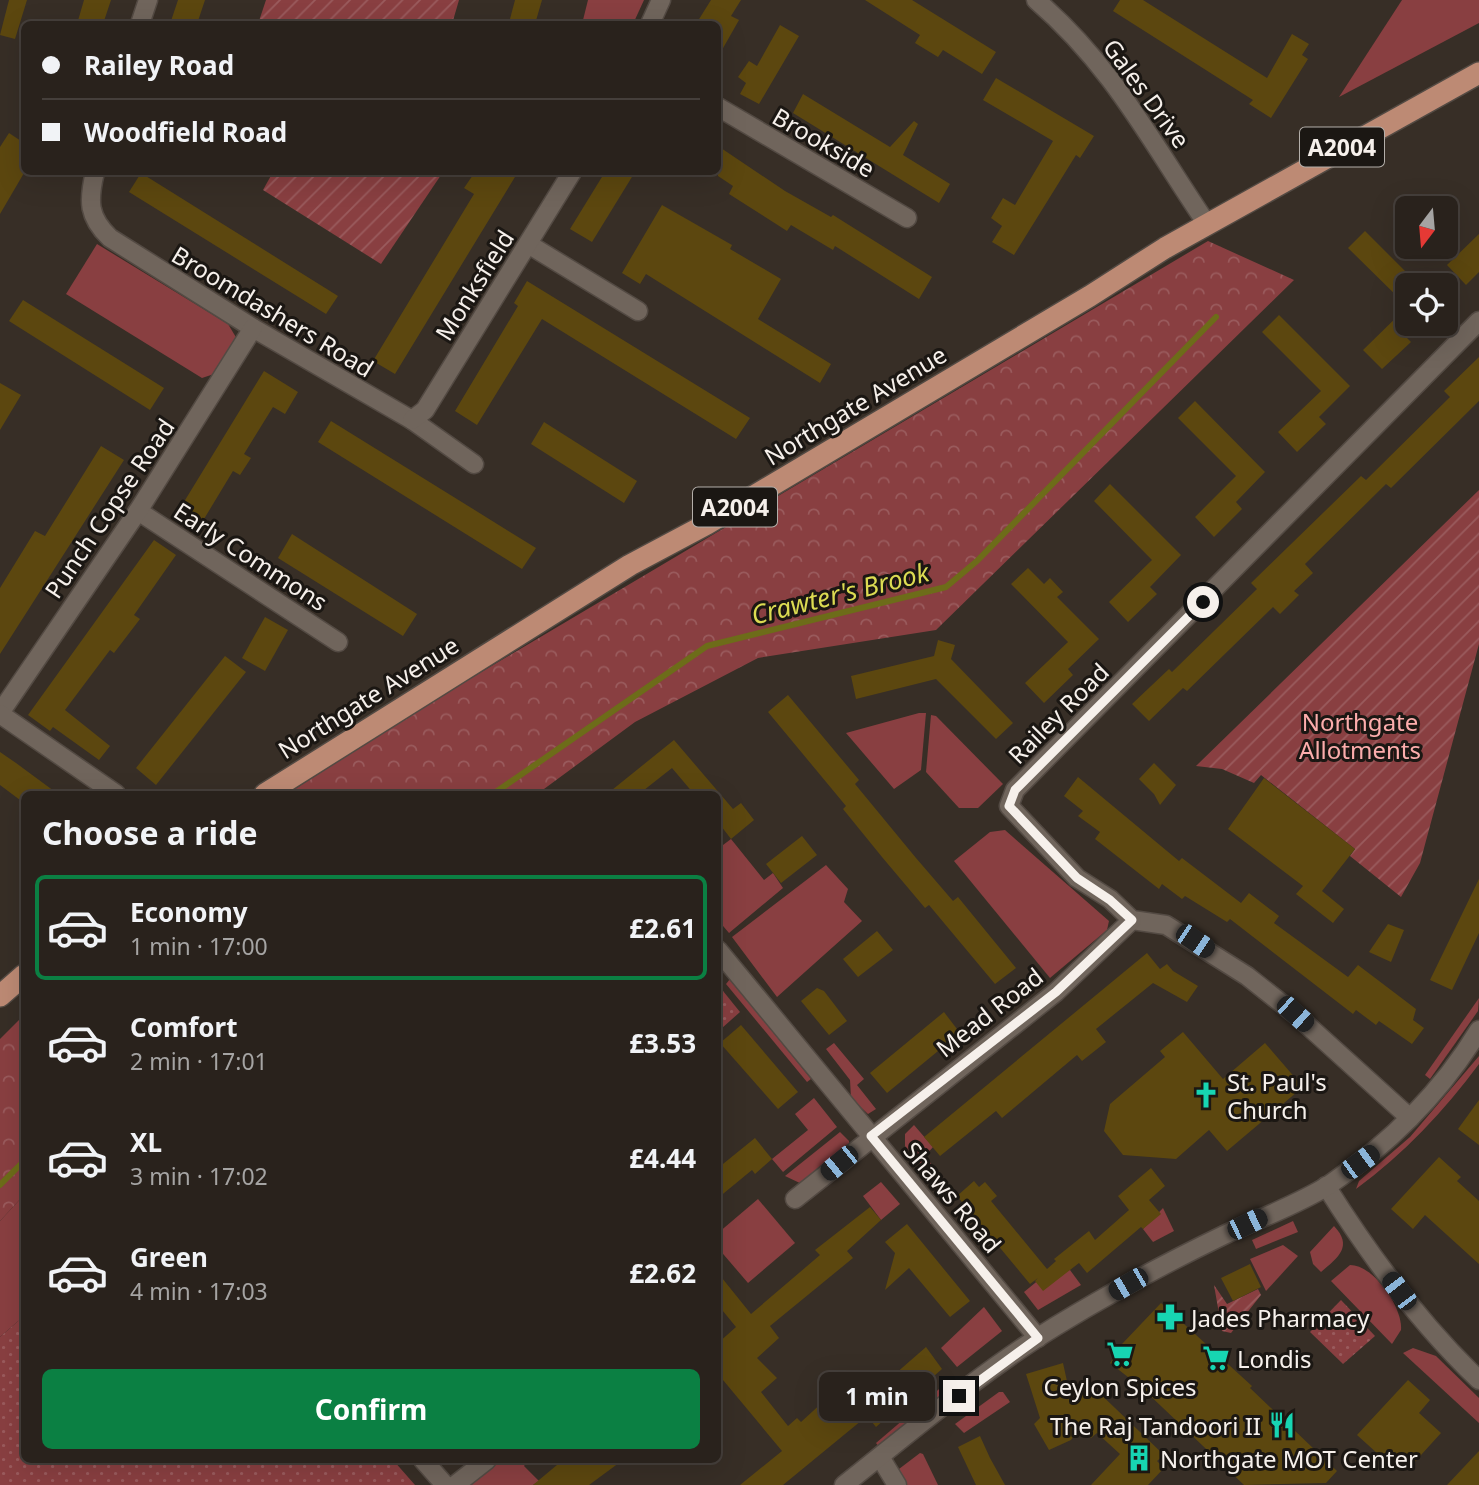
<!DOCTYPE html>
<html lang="en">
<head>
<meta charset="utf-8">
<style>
  body { margin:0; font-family:"Noto Sans",sans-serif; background:#312a25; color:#f1f3f6; height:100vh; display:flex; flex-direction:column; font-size:26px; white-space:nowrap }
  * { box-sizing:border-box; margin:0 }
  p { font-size:23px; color:#a5a4a3 }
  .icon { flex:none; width:38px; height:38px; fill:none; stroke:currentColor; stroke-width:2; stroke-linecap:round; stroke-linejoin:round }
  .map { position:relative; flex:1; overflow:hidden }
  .sheet { position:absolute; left:21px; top:791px; width:700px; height:672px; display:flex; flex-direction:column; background:#29221c; border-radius:10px; box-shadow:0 7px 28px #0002,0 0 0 2px #453f3b }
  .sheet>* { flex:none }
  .hud { position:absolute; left:21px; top:21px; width:700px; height:154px; border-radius:10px; box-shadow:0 7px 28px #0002,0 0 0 2px #453f3b; display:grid; align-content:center; height:154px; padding:0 21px; background:#29221c }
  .needle { width:46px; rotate:196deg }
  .controls { position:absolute; left:1395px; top:196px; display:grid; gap:14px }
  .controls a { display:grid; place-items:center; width:63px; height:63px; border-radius:10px; background:#29221c; box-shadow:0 7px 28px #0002,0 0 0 2px #453f3b; font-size:35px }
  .end { position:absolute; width:32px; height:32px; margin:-16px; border:9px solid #f6f0eb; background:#111; box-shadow:0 0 0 4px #111 }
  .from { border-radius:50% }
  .bubble { position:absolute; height:49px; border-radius:10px; background:#29221c; box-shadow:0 7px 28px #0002,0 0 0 2px #453f3b; font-size:23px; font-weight:700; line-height:49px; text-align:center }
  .car { position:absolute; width:21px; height:42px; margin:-21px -10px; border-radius:9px; box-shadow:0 0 5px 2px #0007; background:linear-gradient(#222 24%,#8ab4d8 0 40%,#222 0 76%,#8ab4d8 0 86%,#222 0) }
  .hud b { display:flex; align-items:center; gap:24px; height:66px; font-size:26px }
  .hud b+b { border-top:2px solid #453f3b }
  .hud i { width:18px; height:18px; background:#f1f3f6 }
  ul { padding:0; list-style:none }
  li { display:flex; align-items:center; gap:21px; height:105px; margin:0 14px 10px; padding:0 7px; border:4px solid transparent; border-radius:10px }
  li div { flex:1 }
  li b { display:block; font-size:26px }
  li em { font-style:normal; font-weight:700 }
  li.selected { border-color:#0b8043 }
  li>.icon { width:63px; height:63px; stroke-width:1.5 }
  h2 { padding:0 21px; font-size:32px; line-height:84px }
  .button { display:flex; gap:14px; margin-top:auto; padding:14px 21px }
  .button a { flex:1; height:80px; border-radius:10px; background:#0b8043; color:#fff; font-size:28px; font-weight:700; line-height:80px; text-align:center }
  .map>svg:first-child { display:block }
  .grass { fill:#893f41 }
  .forest { fill:url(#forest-crowns) }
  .park { fill:url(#park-dots) }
  .garden { fill:url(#garden-furrows) }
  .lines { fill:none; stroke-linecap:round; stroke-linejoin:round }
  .stream { stroke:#6d6c19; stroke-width:6 }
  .building { fill:#5c470f }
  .street-casing { stroke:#534a43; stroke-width:21 }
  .primary-casing { stroke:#534a43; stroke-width:24 }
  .street { stroke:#70655c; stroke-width:18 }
  .primary { stroke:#bd8a74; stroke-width:21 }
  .route { stroke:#f6f0eb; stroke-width:9 }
  .labels { text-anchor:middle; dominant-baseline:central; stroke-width:6; stroke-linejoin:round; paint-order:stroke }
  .shield { fill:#1b1713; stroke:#b4afaa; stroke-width:2 }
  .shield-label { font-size:23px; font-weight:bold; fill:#f6f0eb }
  .street-label { font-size:24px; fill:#f6f0eb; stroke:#1b1713 }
  .park-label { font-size:24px; fill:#fcadac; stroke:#1b1713 }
  .poi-label { font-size:24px; fill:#f6f0eb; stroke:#1b1713; text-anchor:start }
  .water-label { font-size:26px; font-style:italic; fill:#dcdb52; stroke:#1b1713 }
</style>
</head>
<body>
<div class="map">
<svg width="1479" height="1485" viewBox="0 0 1479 1485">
  <defs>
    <pattern id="forest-crowns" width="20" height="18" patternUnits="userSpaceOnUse" patternTransform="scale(1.75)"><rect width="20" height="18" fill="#893f41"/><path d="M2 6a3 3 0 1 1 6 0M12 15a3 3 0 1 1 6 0" fill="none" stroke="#9a5b5d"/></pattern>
    <pattern id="park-dots" width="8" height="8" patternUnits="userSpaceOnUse" patternTransform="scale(1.75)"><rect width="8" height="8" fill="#893f41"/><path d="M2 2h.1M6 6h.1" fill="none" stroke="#9a5b5d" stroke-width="1.8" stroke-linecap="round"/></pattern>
    <pattern id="garden-furrows" width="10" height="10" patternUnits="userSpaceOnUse" patternTransform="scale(1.75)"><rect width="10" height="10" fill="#893f41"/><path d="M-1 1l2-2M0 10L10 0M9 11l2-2" fill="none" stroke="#9a5b5d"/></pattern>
  </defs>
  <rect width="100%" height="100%" fill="#372e26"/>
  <g class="grass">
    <path d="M588,0H644L633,24H582Z"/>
    <path d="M1402,0H1479V23L1339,97Z"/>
    <path d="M97,244L228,324L237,339L217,373L202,378L66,294Z"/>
    <path d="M919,713H926L921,770L894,789L846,733Z"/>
    <path d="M931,715L936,716L1003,784L978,808H959L926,772Z"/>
    <path d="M1005,830L1109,921L1107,930L1050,978L954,861L990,832Z"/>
    <path d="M718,838L723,845L731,839L764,880L773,873L783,888L729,933L718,920Z"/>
    <path d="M826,865L848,889L844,902L862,921L777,997L732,937Z"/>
    <path d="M730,979L811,1079L807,1082L726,984Z"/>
    <path d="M1479,998L1478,1011L1430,1079L1425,1075Z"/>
    <path d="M834,1043L864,1079L857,1085L876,1109L868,1114L851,1098L850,1080L826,1049Z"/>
    <path d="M1479,1056V1064C1444,1111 1404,1154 1356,1189L1359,1181L1410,1137Z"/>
    <path d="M814,1098L837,1127L783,1172L772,1159L808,1130L795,1114Z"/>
    <path d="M914,1125L933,1147L925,1156L954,1193L948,1197L905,1146V1134Z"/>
    <path d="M840,1132L849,1141V1146L804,1185L785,1176Z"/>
    <path d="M881,1182L900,1204L881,1220L863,1196Z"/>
    <path d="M24,1195V1316L0,1337V1221Z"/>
    <path d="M758,1199L795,1243L748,1283L718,1248V1233Z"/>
    <path d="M1163,1208L1174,1231L1153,1242L1143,1229Z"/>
    <path d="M1293,1221L1298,1232L1256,1249L1252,1240Z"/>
    <path d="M1334,1226C1353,1246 1339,1257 1321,1272L1313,1264L1310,1252Z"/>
    <path d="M1283,1245L1298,1256L1266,1291L1250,1259Z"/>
    <path d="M1350,1265C1374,1265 1403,1308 1401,1330L1392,1344L1331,1281Z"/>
    <path d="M1070,1270L1081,1285L1038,1310L1024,1292L1046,1274Z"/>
    <path d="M984,1307L1002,1331L957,1367L941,1348Z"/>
    <path d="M1413,1348L1436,1356L1479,1398V1423L1403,1353Z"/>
    <path d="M952,1378L955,1387L879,1447L876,1443Z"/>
    <path d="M999,1392H1003L1010,1402L964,1433L955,1424Z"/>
    <path d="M920,1453L923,1454L938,1485H907L899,1469Z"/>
    <path d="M500,1460H528L524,1466L539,1481L533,1485H471Z"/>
  </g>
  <g class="forest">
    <path d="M1208,241L1294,280L936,630L758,658L635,722L544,789L548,794H287L436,699Z"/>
    <path d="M24,1015V1195L0,1221V1039Z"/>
  </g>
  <g class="park">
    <path d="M718,991H723L740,1012L722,1028L718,1022Z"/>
    <path d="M1341,1300L1375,1336L1343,1364L1310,1332Z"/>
    <path d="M24,1316V1460H393L415,1485H0V1337Z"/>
  </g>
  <g class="garden">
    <path d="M266,0H459L452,24H258Z"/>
    <path d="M273,172H443L381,264L263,190Z"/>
    <path d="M1479,490V644L1420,863L1401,897L1350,856L1355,849L1261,775L1254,783L1222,769L1196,766Z"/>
    <path d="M1214,1285L1227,1304L1258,1289L1261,1295L1231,1333L1222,1331Z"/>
  </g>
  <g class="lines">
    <g class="stream">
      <path d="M493,794L707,646L946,587L977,561L1216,317"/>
      <path d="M0,1185L24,1161"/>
    </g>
  </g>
  <g class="building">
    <path d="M9,0H27L15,39L0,35Z"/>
    <path d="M84,0H111L103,24H77Z"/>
    <path d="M178,0H205L197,24H170Z"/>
    <path d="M515,0H542L535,24L510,19Z"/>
    <path d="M711,0H741L731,16L739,20L718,57V24H696Z"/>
    <path d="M865,0H912L996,52L982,74L943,50L938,57L915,43L920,35Z"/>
    <path d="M1120,0H1143L1267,78L1292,34L1309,44L1302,55L1308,59L1271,118L1249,104L1253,100L1113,11Z"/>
    <path d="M780,25L799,36L759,104L740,94L746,83L738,77L749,61L757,66Z"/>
    <path d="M996,78L1094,136L1080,158L1076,155L1014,255L992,242L1002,226L991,218L1003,198L1015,205L1053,141L983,100Z"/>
    <path d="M803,94L890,147L914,121L918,124L903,155L950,184L939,203L793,113Z"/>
    <path d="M9,133L24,143V173L0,214V147Z"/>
    <path d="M718,146L785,191L831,217L833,215L932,277L919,299L835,246L833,250L791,225L787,231L729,194L733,186L718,176Z"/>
    <path d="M475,172H518L395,374L373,361L474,194L464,188Z"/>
    <path d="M605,172H635L592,242L570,229Z"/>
    <path d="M141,173L338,296L326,314L129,192Z"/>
    <path d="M662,205L732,245L730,249L781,279L758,319L831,364L820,383L646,274L640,284L622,273Z"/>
    <path d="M1365,231L1419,285H1407V306L1348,248Z"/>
    <path d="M1479,234V272L1466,285L1447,265Z"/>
    <path d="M527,281L750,418L736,439L542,319L477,425L455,411L518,306L514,303Z"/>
    <path d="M23,300L164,388L150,410L9,321Z"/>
    <path d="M1407,307V338L1411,342L1382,369L1363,350Z"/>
    <path d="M1279,315L1350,386L1319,417L1326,424L1297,452L1278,432L1321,391L1262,332Z"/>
    <path d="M1479,357V401L1391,488L1386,484L1305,564L1313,573L1294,591L1299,595L1280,614L1273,607L1187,691L1183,688L1149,721L1132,704L1169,669L1172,672L1257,589L1251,583L1361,476L1366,480L1450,397L1444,391Z"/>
    <path d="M264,371L298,392L285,414L273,407L244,454L251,458L240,475L233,471L201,524L179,510Z"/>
    <path d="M0,383L21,395L0,430Z"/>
    <path d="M1195,401L1265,472L1236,502L1242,509L1214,537L1195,517L1236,476L1178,418Z"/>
    <path d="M331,421L536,548L522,569L318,442Z"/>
    <path d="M544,422L637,481L624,503L531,444Z"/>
    <path d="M101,446L124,460L0,654V588L35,531L45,536Z"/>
    <path d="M1110,484L1181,555L1150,587L1157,594L1128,622L1109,602L1152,560L1094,501Z"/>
    <path d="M292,534L417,614L403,636L278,558Z"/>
    <path d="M154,540L176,555L134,615L140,619L114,653L110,650L65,710L110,746L99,760L53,727L50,731L28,715Z"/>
    <path d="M1028,568L1044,584L1050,578L1063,592L1057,597L1099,639L1068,669L1073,675L1044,703L1025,683L1068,642L1011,584Z"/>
    <path d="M265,617L288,630L265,671L242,658Z"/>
    <path d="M938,640L955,645L951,659L1013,723L996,739L936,679L856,699L851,676L934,656Z"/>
    <path d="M225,656L246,672L156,785L136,768Z"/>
    <path d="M788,695L859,780L855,784L916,858L953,901L958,897L1016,968L995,984L929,905L925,908L882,857L843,809L846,806L768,712Z"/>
    <path d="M674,740L733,809L741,803L754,820L731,839L718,822V794H694L672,768L639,794H607Z"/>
    <path d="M0,752L16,763L58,794H24V803L0,785Z"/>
    <path d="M1154,763L1176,785L1160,805L1154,794L1139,779Z"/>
    <path d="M1078,777L1179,861L1182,858L1241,903L1249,893L1279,916L1274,923L1348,977L1358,965L1416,1009L1413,1020L1424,1028L1412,1044L1379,1021L1376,1025L1356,1010L1353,1014L1230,919L1227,922L1185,896L1182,899L1162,884L1159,889L1095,839L1100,832L1078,816L1083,811L1064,796Z"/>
    <path d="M1264,778L1355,849L1322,891L1344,909L1333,923L1296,894L1303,886L1228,829Z"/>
    <path d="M802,836L817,855L781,883L766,864Z"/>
    <path d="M1479,879V933L1452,990L1430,980Z"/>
    <path d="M1388,924L1404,930L1391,962L1369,952Z"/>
    <path d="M877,931L893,950L858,977L843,959Z"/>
    <path d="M1147,953L1160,969L1167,964L1173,971L1198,986L1187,1002L1153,983L1096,1029L1106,1042L1082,1061L1077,1055L1002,1118L996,1111L940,1156L924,1137Z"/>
    <path d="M817,988L824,991L847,1021L829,1035L801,1001Z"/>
    <path d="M944,1012L960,1033L887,1093L870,1073Z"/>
    <path d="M741,1025L798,1092L778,1109L720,1043Z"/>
    <path d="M1183,1032L1223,1079L1265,1043L1303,1087L1227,1151L1209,1130L1176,1159L1123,1155L1104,1131L1110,1104L1165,1057L1160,1051Z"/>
    <path d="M1479,1100V1145L1458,1129Z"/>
    <path d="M755,1138L772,1159L755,1174L752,1170L718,1198V1168Z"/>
    <path d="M1439,1157L1461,1177L1457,1181L1479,1201V1264L1425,1215L1413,1229L1391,1209Z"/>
    <path d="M1151,1168L1165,1186L1149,1200L1161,1214L1143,1229L1141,1227L1087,1273L1079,1263L1043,1291L1035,1281L1038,1278L1030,1284L957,1196L974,1181L979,1187L985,1182L997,1196L991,1201L1047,1269L1056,1261L1054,1259L1089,1231L1095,1240L1129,1210L1118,1196Z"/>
    <path d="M870,1207L881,1220L847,1251L853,1258L770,1326L779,1338L757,1358L777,1378L761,1392L788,1426L797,1418L801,1422L825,1400L832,1408L841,1401L844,1405L859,1392L871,1395L926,1347L942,1369L876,1427L867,1416L783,1485H740L782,1451L718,1374V1343L736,1327L718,1305V1273L751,1314L820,1255L815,1250Z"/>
    <path d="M907,1224L970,1301L950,1317L909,1268L885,1290L895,1253L885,1242Z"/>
    <path d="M1250,1264L1261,1287L1233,1301L1221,1278Z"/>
    <path d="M1161,1303L1252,1386L1250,1388L1337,1471L1326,1483L1244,1485L1142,1388L1110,1363L1122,1344Z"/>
    <path d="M1063,1363L1072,1404L1090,1384L1164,1455L1157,1461L1164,1468L1148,1485H1091L1120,1454L1097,1433L1091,1438L1080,1428L1071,1440L1049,1450L1034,1424L1040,1418L1026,1374Z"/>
    <path d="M1408,1380L1430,1400L1419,1413L1441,1433L1411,1466L1397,1454L1389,1464L1357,1435Z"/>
    <path d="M980,1436L990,1458L1005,1485H976L958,1447Z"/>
    <path d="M1479,1451V1485H1447Z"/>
    <path d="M563,1460H623L589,1485H533Z"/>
  </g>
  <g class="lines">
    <g class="street-casing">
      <g id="street">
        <path d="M1036,0C1114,67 1151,142 1207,224"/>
        <path d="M140,24L148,0"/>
        <path d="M650,24L661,0"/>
        <path d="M718,107L907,218"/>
        <path d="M95,172C88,201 88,217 110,238L253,328L412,420L474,464"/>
        <path d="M528,244L638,311"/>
        <path d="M412,420L425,410L572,172"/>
        <path d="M138,511L338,642"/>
        <path d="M0,713L138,511L253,328"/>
        <path d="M0,714L116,794"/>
        <path d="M718,950L1038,1338"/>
        <path d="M1410,1118L1295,1014L1247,976L1166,925L1132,920L1110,899L1077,878L1009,806L1015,790L1479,321"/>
        <path d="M1326,1186C1370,1256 1419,1323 1479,1380"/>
        <path d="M795,1199L1056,992L1132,920"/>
        <path d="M880,1457L897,1485"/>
        <path d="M423,1460L445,1485"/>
        <path d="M455,1485L487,1460"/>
        <path d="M844,1485C912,1431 981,1372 1056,1326C1110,1293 1166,1263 1224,1235C1258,1219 1297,1205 1329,1185C1389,1144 1441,1093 1479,1030"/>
      </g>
    </g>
    <g class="primary-casing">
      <g id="primary">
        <path d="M265,794L630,565L707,524L1090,296L1165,248L1479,73"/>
        <path d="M0,996L24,975"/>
      </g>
    </g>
    <use href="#street" class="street"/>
    <use href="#primary" class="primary"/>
  </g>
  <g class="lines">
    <path class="route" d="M959,1396L1038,1338L871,1136L1056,992L1132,920L1110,900L1077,878L1009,806L1015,790L1203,602"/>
  </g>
  <defs>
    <g id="church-bare" transform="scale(2.1)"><path d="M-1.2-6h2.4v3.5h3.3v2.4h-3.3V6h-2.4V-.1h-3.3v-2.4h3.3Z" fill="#17d5b2" stroke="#1b1713" stroke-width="2.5" paint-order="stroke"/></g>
    <g id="pharmacy-bare" transform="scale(2.1)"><path d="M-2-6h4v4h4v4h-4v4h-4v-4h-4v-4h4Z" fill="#17d5b2" stroke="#1b1713" stroke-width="2.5" paint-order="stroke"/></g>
    <g id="supermarket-bare" transform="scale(2.1)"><path d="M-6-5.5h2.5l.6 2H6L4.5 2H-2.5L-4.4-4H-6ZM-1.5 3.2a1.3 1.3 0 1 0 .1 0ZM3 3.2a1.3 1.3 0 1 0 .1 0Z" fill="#17d5b2" stroke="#1b1713" stroke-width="2.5" paint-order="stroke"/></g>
    <g id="restaurant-bare" transform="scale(2.1)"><path d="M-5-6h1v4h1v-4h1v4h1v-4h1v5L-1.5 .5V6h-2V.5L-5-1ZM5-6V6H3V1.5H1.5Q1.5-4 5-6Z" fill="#17d5b2" stroke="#1b1713" stroke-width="2.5" paint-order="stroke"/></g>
    <g id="building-bare" transform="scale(2.1)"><path d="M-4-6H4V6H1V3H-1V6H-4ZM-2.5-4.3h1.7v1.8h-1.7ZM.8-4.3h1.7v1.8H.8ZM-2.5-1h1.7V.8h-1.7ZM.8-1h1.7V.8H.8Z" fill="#17d5b2" stroke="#1b1713" stroke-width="2.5" paint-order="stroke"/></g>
  </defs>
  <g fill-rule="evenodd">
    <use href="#church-bare" x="1206" y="1095"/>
    <use href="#pharmacy-bare" x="1170" y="1317"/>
    <use href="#supermarket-bare" x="1120" y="1354"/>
    <use href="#supermarket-bare" x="1216" y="1358"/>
    <use href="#restaurant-bare" x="1282" y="1425"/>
    <use href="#building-bare" x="1139" y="1458"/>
  </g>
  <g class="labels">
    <g class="shield">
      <rect x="1300" y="127.5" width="84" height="39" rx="5"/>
      <rect x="693" y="487.5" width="84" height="39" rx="5"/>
    </g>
    <g class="shield-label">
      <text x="1342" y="147">A2004</text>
      <text x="735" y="507">A2004</text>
    </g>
    <g class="street-label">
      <text transform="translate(1147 93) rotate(54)">Gales Drive</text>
      <text transform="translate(824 142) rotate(30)">Brookside</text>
      <text transform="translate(474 285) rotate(-58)">Monksfield</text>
      <text transform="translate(273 311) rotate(31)">Broomdashers Road</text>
      <text transform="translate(855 405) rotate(-31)">Northgate Avenue</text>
      <text transform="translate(109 508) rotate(-56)">Punch Copse Road</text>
      <text transform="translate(251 556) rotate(33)">Early Commons</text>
      <text transform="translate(368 697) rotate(-32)">Northgate Avenue</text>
      <text transform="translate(1058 713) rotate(-45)">Railey Road</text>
      <text transform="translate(989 1012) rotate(-38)">Mead Road</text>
      <text transform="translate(953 1197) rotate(50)">Shaws Road</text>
    </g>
    <g class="park-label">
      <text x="1360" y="721">Northgate<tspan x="1360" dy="28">Allotments</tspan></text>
    </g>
    <g class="poi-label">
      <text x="1227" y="1081">St. Paul's<tspan x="1227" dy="28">Church</tspan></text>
      <text x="1191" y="1317">Jades Pharmacy</text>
      <text x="1237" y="1358">Londis</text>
      <text x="1120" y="1386" text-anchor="middle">Ceylon Spices</text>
      <text x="1261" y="1425" text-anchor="end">The Raj Tandoori II</text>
      <text x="1160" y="1458">Northgate MOT Center</text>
    </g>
    <g class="water-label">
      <text transform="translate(840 593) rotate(-14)">Crawter's Brook</text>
    </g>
  </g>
</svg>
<div class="controls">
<a><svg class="needle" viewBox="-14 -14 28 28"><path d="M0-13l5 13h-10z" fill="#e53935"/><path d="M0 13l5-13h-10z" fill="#a5a4a3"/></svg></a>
<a><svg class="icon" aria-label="locate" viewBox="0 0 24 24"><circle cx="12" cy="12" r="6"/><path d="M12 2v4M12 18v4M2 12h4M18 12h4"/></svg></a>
</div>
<i class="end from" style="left:1203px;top:602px"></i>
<i class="end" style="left:959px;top:1396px"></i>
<div class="bubble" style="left:819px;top:1372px;width:116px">1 min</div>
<i class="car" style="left:1195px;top:941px;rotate:124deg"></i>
<i class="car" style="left:1295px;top:1014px;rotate:132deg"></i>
<i class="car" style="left:1360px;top:1162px;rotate:54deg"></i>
<i class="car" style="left:839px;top:1163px;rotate:231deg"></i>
<i class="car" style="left:1247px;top:1224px;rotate:64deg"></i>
<i class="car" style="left:1128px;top:1284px;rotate:240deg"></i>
<i class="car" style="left:1399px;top:1291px;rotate:323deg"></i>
<div class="hud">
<b><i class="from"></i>Railey Road</b>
<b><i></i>Woodfield Road</b>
</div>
<section class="sheet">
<h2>Choose a ride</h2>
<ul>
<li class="selected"><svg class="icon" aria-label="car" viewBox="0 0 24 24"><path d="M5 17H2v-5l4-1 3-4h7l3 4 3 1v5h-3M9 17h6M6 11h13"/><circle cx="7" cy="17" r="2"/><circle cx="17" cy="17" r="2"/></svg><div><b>Economy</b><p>1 min · 17:00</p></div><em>£2.61</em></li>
<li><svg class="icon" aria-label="car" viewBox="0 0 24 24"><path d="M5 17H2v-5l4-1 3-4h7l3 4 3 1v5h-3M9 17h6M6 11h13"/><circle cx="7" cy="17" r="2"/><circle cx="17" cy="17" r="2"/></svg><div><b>Comfort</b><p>2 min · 17:01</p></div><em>£3.53</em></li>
<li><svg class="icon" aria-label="car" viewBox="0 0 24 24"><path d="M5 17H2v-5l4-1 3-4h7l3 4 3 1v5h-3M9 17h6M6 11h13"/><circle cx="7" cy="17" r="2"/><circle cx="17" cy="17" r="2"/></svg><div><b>XL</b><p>3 min · 17:02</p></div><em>£4.44</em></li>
<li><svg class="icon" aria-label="car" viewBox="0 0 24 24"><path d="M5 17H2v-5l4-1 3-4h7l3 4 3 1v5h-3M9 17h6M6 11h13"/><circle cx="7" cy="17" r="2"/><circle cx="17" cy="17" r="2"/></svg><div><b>Green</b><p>4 min · 17:03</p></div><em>£2.62</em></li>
</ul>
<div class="button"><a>Confirm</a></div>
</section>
</div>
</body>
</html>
